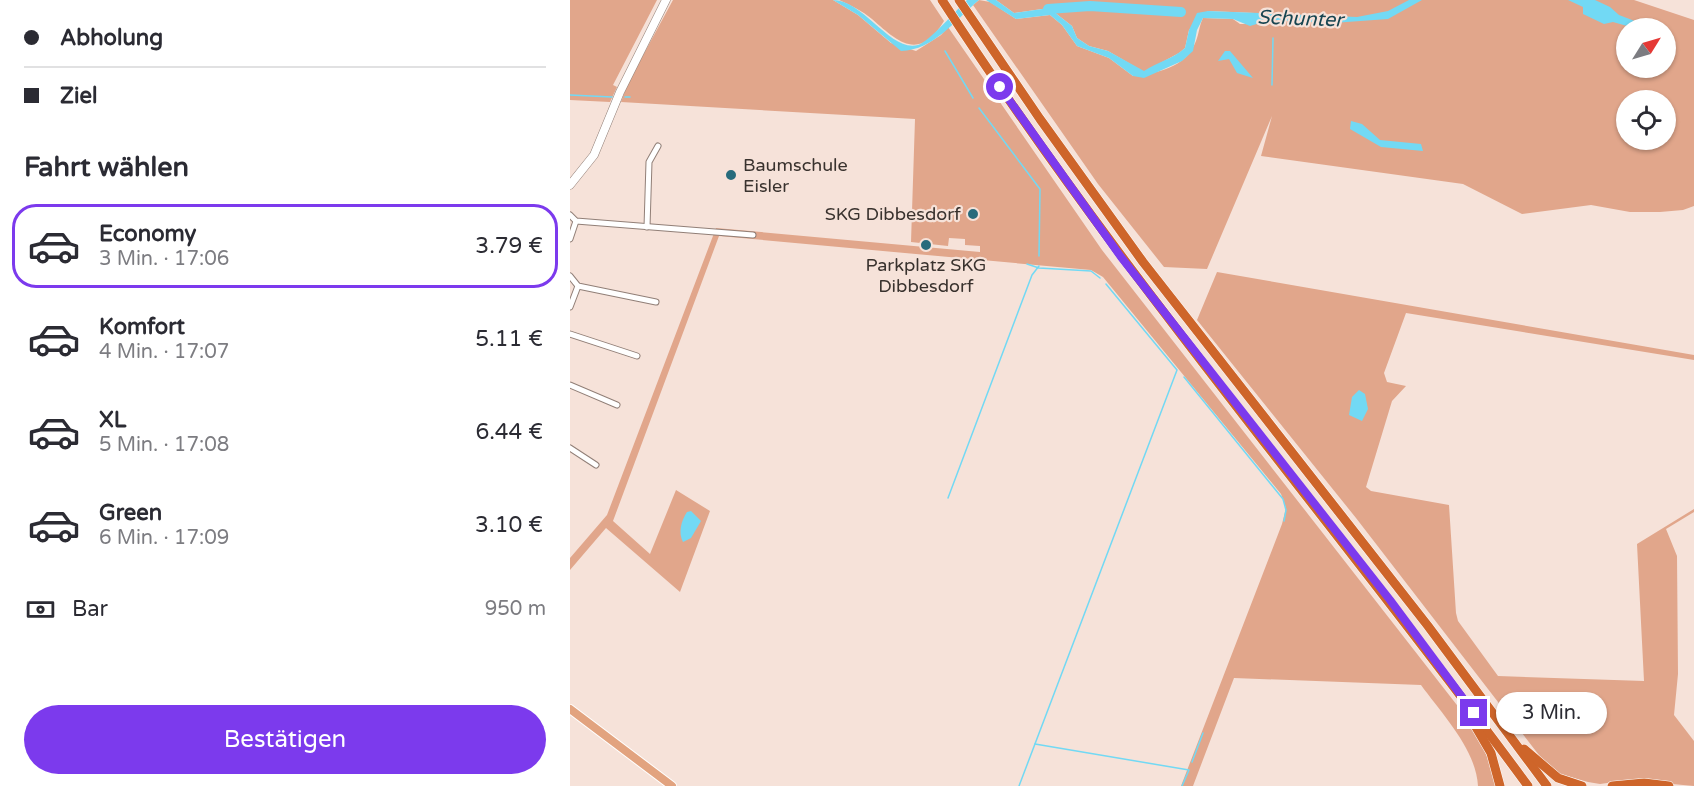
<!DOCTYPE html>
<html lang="de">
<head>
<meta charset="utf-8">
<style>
  body { margin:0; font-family:"Varela Round",sans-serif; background:#f2f2f3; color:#2b2b33; height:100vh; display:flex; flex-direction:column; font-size:22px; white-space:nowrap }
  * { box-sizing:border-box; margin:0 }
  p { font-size:20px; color:#7c7c81 }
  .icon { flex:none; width:33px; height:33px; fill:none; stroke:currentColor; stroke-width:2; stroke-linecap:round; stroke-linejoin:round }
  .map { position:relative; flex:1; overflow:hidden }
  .panel { display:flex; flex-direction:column; background:#fff; width:570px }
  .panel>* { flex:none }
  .top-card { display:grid; align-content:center; height:132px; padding:0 24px; background:#fff }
  .needle { width:39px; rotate:53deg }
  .controls { position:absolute; left:1046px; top:18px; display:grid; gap:12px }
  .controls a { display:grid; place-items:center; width:60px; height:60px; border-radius:50%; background:#fff; box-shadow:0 2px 4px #0004; font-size:30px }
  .end { position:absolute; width:27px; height:27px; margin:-14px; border:8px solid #7c3aed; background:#fff; box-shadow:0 0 0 3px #fff }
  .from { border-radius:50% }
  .bubble { position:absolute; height:42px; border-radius:21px; background:#fff; box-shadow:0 2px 4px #0004; font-size:20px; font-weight:600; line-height:42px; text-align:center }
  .top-card b { display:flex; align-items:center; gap:21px; height:57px; font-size:22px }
  .top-card b+b { border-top:2px solid #e1e1e2 }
  .top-card i { width:15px; height:15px; background:#2b2b33 }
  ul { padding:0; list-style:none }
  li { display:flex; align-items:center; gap:18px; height:84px; margin:0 12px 9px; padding:0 12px; border:3px solid transparent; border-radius:24px }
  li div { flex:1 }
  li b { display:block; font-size:22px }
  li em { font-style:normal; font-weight:600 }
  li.selected { border-color:#7c3aed }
  li>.icon { width:54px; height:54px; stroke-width:1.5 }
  h2 { padding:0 24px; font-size:27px; line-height:72px }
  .pay { display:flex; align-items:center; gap:15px; height:66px; padding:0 24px; font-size:22px }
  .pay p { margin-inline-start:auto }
  .action { display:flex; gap:12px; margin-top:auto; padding:12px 24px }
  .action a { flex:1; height:69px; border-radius:36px; background:#7c3aed; color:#fff; font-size:24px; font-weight:600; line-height:69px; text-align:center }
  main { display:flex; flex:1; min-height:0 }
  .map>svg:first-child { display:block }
  .green { fill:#e1a68b; fill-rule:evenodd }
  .water { fill:#72d9f4 }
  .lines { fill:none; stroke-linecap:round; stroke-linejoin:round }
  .stream { stroke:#72d9f4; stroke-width:1.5 }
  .river { stroke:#72d9f4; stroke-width:10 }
  .street-casing { stroke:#917f77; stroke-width:7 }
  .secondary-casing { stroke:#917f77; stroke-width:9 }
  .primary-casing { stroke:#fff; stroke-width:10 }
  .highway-casing { stroke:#fff; stroke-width:10 }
  .street { stroke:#fff; stroke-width:5 }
  .secondary { stroke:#fff; stroke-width:8 }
  .primary { stroke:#e2a37f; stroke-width:8 }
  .highway { stroke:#ce652a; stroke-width:9 }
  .route { stroke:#7c3aed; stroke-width:8 }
  .poi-dot { fill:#276b7c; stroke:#f6e2d9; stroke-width:2 }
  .labels { text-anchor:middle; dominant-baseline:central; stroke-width:4.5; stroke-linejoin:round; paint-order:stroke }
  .poi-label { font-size:18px; fill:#39322e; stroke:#f6e2d9; text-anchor:start }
  .water-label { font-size:20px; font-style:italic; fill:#174551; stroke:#f6e2d9 }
</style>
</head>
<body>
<main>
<section class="panel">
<div class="top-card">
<b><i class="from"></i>Abholung</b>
<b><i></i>Ziel</b>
</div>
<h2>Fahrt wählen</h2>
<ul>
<li class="selected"><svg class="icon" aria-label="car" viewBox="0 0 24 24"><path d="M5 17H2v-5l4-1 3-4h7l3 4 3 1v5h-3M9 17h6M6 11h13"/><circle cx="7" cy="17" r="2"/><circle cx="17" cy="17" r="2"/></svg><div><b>Economy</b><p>3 Min. · 17:06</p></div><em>3.79 €</em></li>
<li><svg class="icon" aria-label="car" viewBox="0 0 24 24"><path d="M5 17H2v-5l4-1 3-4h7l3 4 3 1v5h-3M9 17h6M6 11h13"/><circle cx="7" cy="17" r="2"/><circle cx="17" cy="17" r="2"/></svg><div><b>Komfort</b><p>4 Min. · 17:07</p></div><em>5.11 €</em></li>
<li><svg class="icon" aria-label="car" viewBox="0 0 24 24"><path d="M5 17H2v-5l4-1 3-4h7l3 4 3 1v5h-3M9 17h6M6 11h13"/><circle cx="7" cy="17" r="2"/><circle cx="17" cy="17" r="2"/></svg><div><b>XL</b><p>5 Min. · 17:08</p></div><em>6.44 €</em></li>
<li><svg class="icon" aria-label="car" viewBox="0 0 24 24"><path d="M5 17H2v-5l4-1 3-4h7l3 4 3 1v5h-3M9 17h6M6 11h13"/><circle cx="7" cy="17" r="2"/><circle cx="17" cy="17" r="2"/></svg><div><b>Green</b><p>6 Min. · 17:09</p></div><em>3.10 €</em></li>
</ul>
<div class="pay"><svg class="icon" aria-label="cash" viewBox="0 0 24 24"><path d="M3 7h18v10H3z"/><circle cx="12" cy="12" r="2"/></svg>Bar<p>950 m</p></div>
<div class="action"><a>Bestätigen</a></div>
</section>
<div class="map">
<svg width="1124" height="786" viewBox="0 0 1124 786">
  <rect width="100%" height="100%" fill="#f6e2d9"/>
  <g class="green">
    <path d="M0,0H87L43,85L47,87L40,102L0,100Z"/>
    <path d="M103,0H263L288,15L321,43L346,51L371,35L378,27L532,250L890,709C907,734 920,756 926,786H908C906,749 872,714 851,685L664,678L623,786H611L712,524L716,508L711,494L533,277L521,270L149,236L43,521L80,554L106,490L140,511L110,592L36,528L0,570V558L37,515L146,228L410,252V246L395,245V239L379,238L378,246L341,242L345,119L51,102L58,83Z"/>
    <path d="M269,0H360L374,21C349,62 328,42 302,19C292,11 281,5 269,0Z"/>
    <path d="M409,0L420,2L446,19L480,15L492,25L507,46L539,58L563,76C587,73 616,68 626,41C629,34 629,26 633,18L663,19L670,24H689L700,20H731V15L638,11L619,30L615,48L609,53L574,72L538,51L519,46L507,38L502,26L479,8L444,13L426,0H1064L1124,20V206L1113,210L1090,212H1060L1021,205L952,214L893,184L691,156L702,116L637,269L594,267L528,184L403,5ZM1056,28H1095V68H1056ZM1056,100H1095V140H1056Z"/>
    <path d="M647,272L1124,355V360L836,313L814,373L817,382L836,386L822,401L796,487L801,491L879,505L886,613L888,621L928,676L1074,681L1067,544L1124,509V512L1096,529L1107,556L1108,674L1104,715L1124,741V786L1059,780L1030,784L1018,782L990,774L972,759L786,518L627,320Z"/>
  </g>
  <g class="water">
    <path d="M263,0C294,0 321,53 348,45C360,41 386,10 397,0H409C385,20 364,50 331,51L288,15Z"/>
    <path d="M416,0H426L444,13L479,8L502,26L507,38L519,46L538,51L574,71C587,62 603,59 615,48L619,30L627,13L638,11L787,17L818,11L839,0H852L818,19L763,23L700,20L680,26L663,19L633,18L627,30L623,51L612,61L574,78L563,76L539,58L507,46L492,25L480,15L446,19Z"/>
    <path d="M998,0H1025L1040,7L1049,15L1083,28H1064L1043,22L1034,24L1013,14V7Z"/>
    <path d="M655,51H660L683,78L667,73L659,59L648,61Z"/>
    <path d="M781,121L792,124L810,140L851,144L853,151L811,147L780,129Z"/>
    <path d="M789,390L795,394L798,409L792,421L779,415L782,397Z"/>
    <path d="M121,511L131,521L121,538L113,542C108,533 111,521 117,512Z"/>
  </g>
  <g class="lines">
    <g class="stream">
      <path d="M375,51L403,98"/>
      <path d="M702,85L703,38"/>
      <path d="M0,95L42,97"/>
      <path d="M55,97H60"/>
      <path d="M409,108L470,189L469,256"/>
      <path d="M457,264L469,268L521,271L530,278"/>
      <path d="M614,377L713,499L716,510L714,521"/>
      <path d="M378,498L462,275L469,266"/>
      <path d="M465,744L619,770L612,786"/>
      <path d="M622,762L633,733"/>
      <path d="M449,786L607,370L536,284"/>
    </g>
    <path class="river" d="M478,9L520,6L611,12"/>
    <g class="street-casing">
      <g id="street">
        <path d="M0,215L6,221L183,235"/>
        <path d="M77,227L79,162L88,146"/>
        <path d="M0,239L6,221"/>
        <path d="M0,276L8,286L86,302"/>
        <path d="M0,307L8,286"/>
        <path d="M0,334L67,356"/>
        <path d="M0,385L47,405"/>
        <path d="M0,448L26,465"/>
      </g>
    </g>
    <g class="secondary-casing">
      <path id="secondary" d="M0,185L24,155L50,92L96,0"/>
    </g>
    <g class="primary-casing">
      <path id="primary" d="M0,709L102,786"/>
    </g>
    <g class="highway-casing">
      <g id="highway">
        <path d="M372,0C550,275 765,523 958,786"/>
        <path d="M389,0L470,119L573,262L858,626L977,786"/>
        <path d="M893,705L921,753L930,786"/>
        <path d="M954,749L988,778L1012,786"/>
        <path d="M1042,786L1074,783L1099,786"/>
      </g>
    </g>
    <use href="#street" class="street"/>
    <use href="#secondary" class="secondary"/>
    <use href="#primary" class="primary"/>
    <use href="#highway" class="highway"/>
  </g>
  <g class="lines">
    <path class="route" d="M430,87L551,257L820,600L904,713"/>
  </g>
  <g class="poi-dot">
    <circle cx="161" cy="175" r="6"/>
    <circle cx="403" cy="214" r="6"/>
    <circle cx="356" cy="245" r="6"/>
  </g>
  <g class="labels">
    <g class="poi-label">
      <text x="173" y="165">Baumschule<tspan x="173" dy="21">Eisler</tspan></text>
      <text x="391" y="214" text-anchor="end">SKG Dibbesdorf</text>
      <text x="356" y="265" text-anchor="middle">Parkplatz SKG<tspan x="356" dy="21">Dibbesdorf</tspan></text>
    </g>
    <g class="water-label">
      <text transform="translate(730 19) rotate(2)">Schunter</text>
    </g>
  </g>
</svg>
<div class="controls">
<a><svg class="needle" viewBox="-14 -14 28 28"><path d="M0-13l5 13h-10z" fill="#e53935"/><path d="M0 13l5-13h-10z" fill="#7c7c81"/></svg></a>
<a><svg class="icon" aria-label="locate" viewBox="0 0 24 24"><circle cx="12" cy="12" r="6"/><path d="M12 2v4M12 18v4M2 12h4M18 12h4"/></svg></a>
</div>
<i class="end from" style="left:430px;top:87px"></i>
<i class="end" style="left:904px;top:713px"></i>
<div class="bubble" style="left:926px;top:692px;width:111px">3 Min.</div>
</div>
</main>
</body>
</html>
